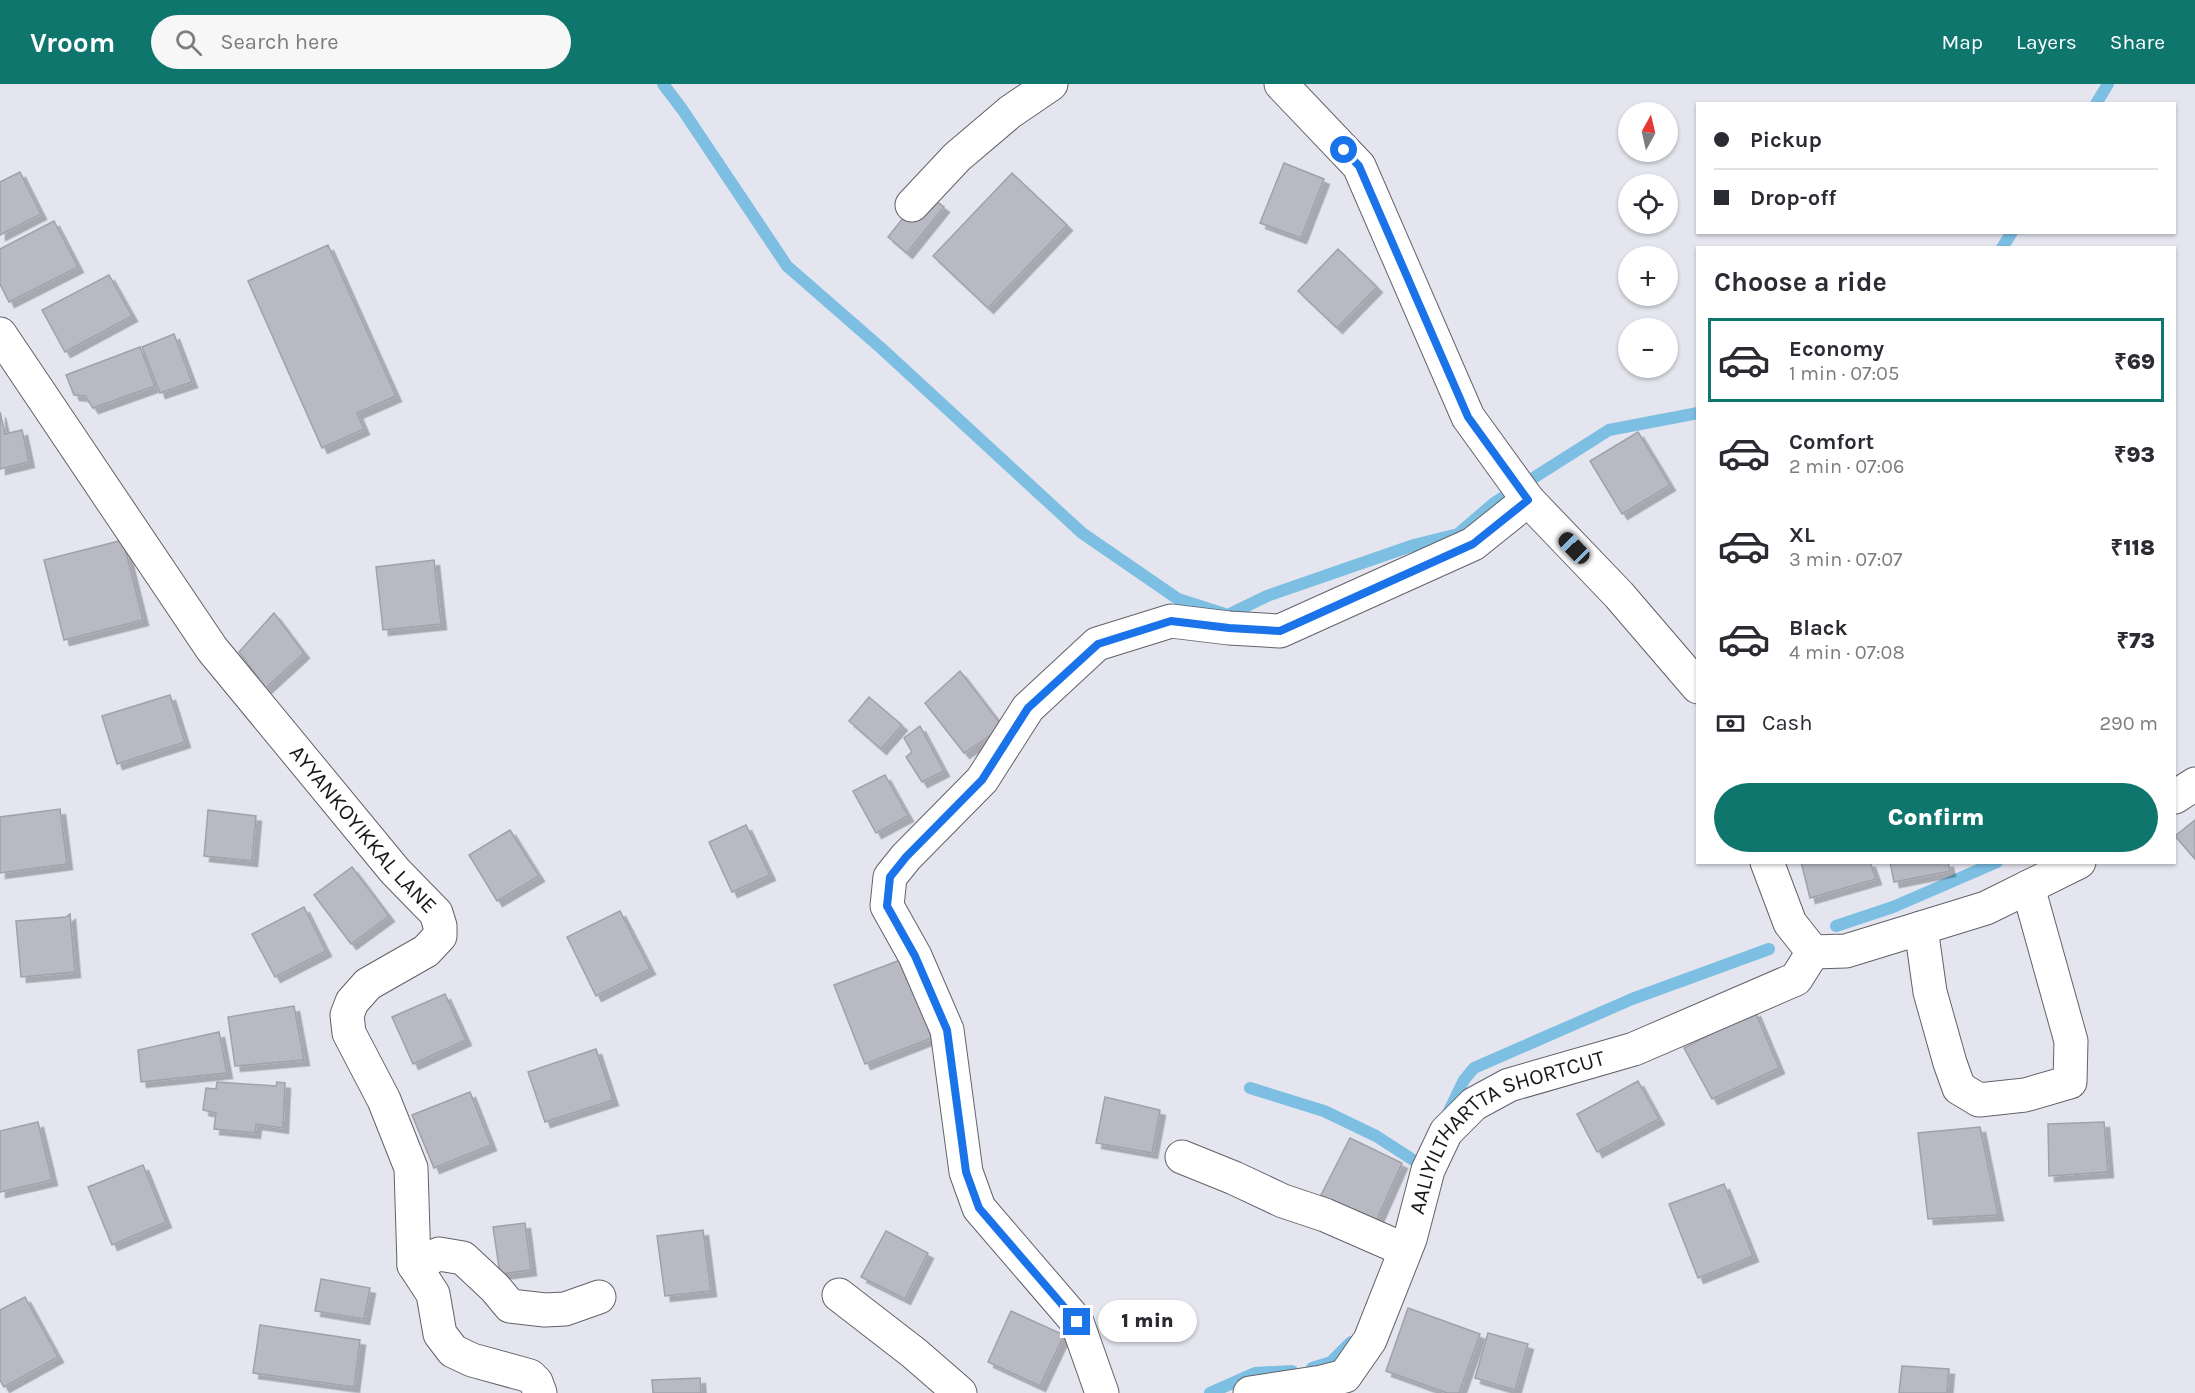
<!DOCTYPE html>
<html lang="en">
<head>
<meta charset="utf-8">
<style>
  body { margin:0; font-family:Karla,sans-serif; background:#f7f7f7; color:#2b2b33; height:100vh; display:flex; flex-direction:column; font-size:22px; white-space:nowrap }
  * { box-sizing:border-box; margin:0 }
  p { font-size:20px; color:#7c7c81 }
  .icon { flex:none; width:33px; height:33px; fill:none; stroke:currentColor; stroke-width:2; stroke-linecap:round; stroke-linejoin:round }
  .map { position:relative; flex:1; overflow:hidden }
  .details { position:absolute; left:1696px; top:162px; width:480px; height:618px; display:flex; flex-direction:column; background:#fff; border-radius:0px; box-shadow:0 2px 4px #0004 }
  .details>* { flex:none }
  .guide { position:absolute; left:1696px; top:18px; width:480px; height:132px; border-radius:0px; box-shadow:0 2px 4px #0004; display:grid; align-content:center; height:132px; padding:0 18px; background:#fff }
  .needle { width:39px; rotate:8deg }
  .fabs { position:absolute; left:1618px; top:18px; display:grid; gap:12px }
  .fabs a { display:grid; place-items:center; width:60px; height:60px; border-radius:50%; background:#fff; box-shadow:0 2px 4px #0004; font-size:30px }
  .end { position:absolute; width:27px; height:27px; margin:-14px; border:8px solid #1a73e8; background:#fff; box-shadow:0 0 0 3px #fff }
  .from { border-radius:50% }
  .bubble { position:absolute; height:42px; border-radius:21px; background:#fff; box-shadow:0 2px 4px #0004; font-size:20px; font-weight:800; line-height:42px; text-align:center }
  .car { position:absolute; width:18px; height:36px; margin:-18px -9px; border-radius:8px; box-shadow:0 0 4px 2px #0007; background:linear-gradient(#222 24%,#8ab4d8 0 40%,#222 0 76%,#8ab4d8 0 86%,#222 0) }
  .guide b { display:flex; align-items:center; gap:21px; height:57px; font-size:22px }
  .guide b+b { border-top:2px solid #e1e1e2 }
  .guide i { width:15px; height:15px; background:#2b2b33 }
  ul { padding:0; list-style:none }
  li { display:flex; align-items:center; gap:18px; height:84px; margin:0 12px 9px; padding:0 6px; border:3px solid transparent; border-radius:0px }
  li div { flex:1 }
  li b { display:block; font-size:22px }
  li em { font-style:normal; font-weight:800 }
  li.selected { border-color:#0f766e }
  li>.icon { width:54px; height:54px; stroke-width:1.5 }
  h2 { padding:0 18px; font-size:27px; line-height:72px }
  .pay { display:flex; align-items:center; gap:15px; height:66px; padding:0 18px; font-size:22px }
  .pay p { margin-inline-start:auto }
  .action { display:flex; gap:12px; margin-top:auto; padding:12px 18px }
  .action a { flex:1; height:69px; border-radius:36px; background:#0f766e; color:#fff; font-size:24px; font-weight:800; line-height:69px; text-align:center }
  header { display:flex; align-items:center; gap:36px; box-sizing:border-box; height:84px; padding:0 30px; background:#0f766e; color:#fff }
  header strong { font-size:28px }
  nav { display:flex; gap:33px; margin-inline-start:auto; font-size:21px }
  .search { width:420px; height:54px; background:#f7f7f7; display:flex; align-items:center; gap:15px; box-sizing:border-box; padding:0 21px; border-radius:33px; color:#7c7c81; font-size:22px }
  .map>svg:first-child { display:block }
  .lines { fill:none; stroke-linecap:round; stroke-linejoin:round }
  .stream { stroke:#7cbfe3; stroke-width:12 }
  .building { fill:#b8b9c2; stroke:#a0a1aa; stroke-width:1.5; filter:url(#shadow) }
  .street-casing { stroke:#61626a; stroke-width:35 }
  .secondary-casing { stroke:#61626a; stroke-width:35 }
  .street { stroke:#fff; stroke-width:33 }
  .secondary { stroke:#fff; stroke-width:33 }
  .route { stroke:#1a73e8; stroke-width:8 }
  .labels { text-anchor:middle; dominant-baseline:central; stroke-width:4.5; stroke-linejoin:round; paint-order:stroke }
  .street-label { font-size:22px; fill:#19191c; stroke:#fff }
</style>
</head>
<body>
<header>
<strong>Vroom</strong>
<div class="search"><svg class="icon" aria-label="search" viewBox="0 0 24 24"><circle cx="10" cy="10" r="6"/><path d="M15 15l6 6"/></svg>Search here</div>
<nav><a>Map</a><a>Layers</a><a>Share</a></nav>
</header>
<div class="map">
<svg width="2195" height="1309" viewBox="0 0 2195 1309">
  <defs>
    <filter id="shadow"><feDropShadow dx="5.5" dy="5.5" stdDeviation="0" flood-color="#0004"/></filter>
  </defs>
  <rect width="100%" height="100%" fill="#e4e5ef"/>
  <g class="lines">
    <g class="stream">
      <path d="M663,0L682,25L787,182L881,264L1082,449L1178,515L1228,531L1267,512L1414,461L1458,450L1494,419L1609,346L1698,329"/>
      <path d="M2096,20L2108,0"/>
      <path d="M2002,164L2012,148"/>
      <path d="M1836,842L1893,823L1997,778"/>
      <path d="M1250,1004L1324,1027L1376,1052L1421,1081"/>
      <path d="M1446,1033L1464,996L1474,984L1632,915L1769,865"/>
      <path d="M1312,1284L1331,1278L1351,1258"/>
      <path d="M1210,1309L1255,1289L1292,1287"/>
    </g>
  </g>
  <g class="building">
    <path d="M1284,79L1324,95L1301,154L1260,139Z"/>
    <path d="M20,88L41,130L0,151V98Z"/>
    <path d="M1012,89L1067,141L988,224L933,172Z"/>
    <path d="M924,108L944,123L907,169L888,153Z"/>
    <path d="M54,137L78,183L9,218L0,200V165Z"/>
    <path d="M328,161L396,312L357,329L364,345L322,364L248,197Z"/>
    <path d="M1338,165L1377,203L1337,244L1298,207Z"/>
    <path d="M109,191L132,232L65,268L42,226Z"/>
    <path d="M174,250L192,298L160,309L142,263Z"/>
    <path d="M140,263L155,302L93,324L85,312L74,311L66,291Z"/>
    <path d="M0,328L5,350L22,346L29,378L0,385Z"/>
    <path d="M1638,348L1670,401L1622,430L1590,377Z"/>
    <path d="M123,456L143,536L64,556L44,476Z"/>
    <path d="M434,476L441,540L383,546L376,483Z"/>
    <path d="M274,529L304,569L266,604L239,568Z"/>
    <path d="M960,587L1003,643L964,669L925,619Z"/>
    <path d="M170,611L185,658L117,680L102,632Z"/>
    <path d="M869,613L902,641L881,665L849,637Z"/>
    <path d="M920,642L944,687L922,698L906,673L912,668L904,654Z"/>
    <path d="M885,691L908,732L876,749L853,707Z"/>
    <path d="M60,725L67,780L0,789V733Z"/>
    <path d="M208,726L256,732L252,777L204,772Z"/>
    <path d="M2195,736V775L2175,752Z"/>
    <path d="M746,741L770,791L732,808L709,758Z"/>
    <path d="M510,746L539,792L497,817L469,771Z"/>
    <path d="M1801,778H1870L1876,795L1810,814Z"/>
    <path d="M1890,778H1948L1950,787L1894,798Z"/>
    <path d="M352,783L389,832L351,860L314,811Z"/>
    <path d="M304,823L326,867L275,893L252,850Z"/>
    <path d="M620,827L650,885L596,912L567,853Z"/>
    <path d="M70,830L75,888L21,893L16,837L66,833Z"/>
    <path d="M903,875L934,953L865,980L834,901Z"/>
    <path d="M445,910L466,956L413,980L392,933Z"/>
    <path d="M294,922L304,976L235,982L228,933Z"/>
    <path d="M1755,927L1779,984L1712,1015L1684,964Z"/>
    <path d="M219,948L227,989L141,998L138,966Z"/>
    <path d="M596,965L613,1016L545,1038L528,988Z"/>
    <path d="M1638,997L1659,1035L1597,1068L1577,1030Z"/>
    <path d="M217,998L276,1002L277,998L285,999L283,1044L256,1040L255,1049L214,1045L216,1029L203,1026L206,1004L216,1005Z"/>
    <path d="M470,1008L491,1061L434,1084L412,1031Z"/>
    <path d="M1105,1013L1160,1026L1152,1069L1096,1059Z"/>
    <path d="M38,1038L52,1096L0,1108V1047Z"/>
    <path d="M2104,1038L2108,1088L2049,1092L2048,1040Z"/>
    <path d="M1980,1043L1998,1131L1928,1135L1918,1049Z"/>
    <path d="M1350,1054L1402,1079L1374,1142L1321,1111Z"/>
    <path d="M143,1081L166,1138L112,1161L88,1103Z"/>
    <path d="M1724,1100L1753,1172L1698,1194L1669,1120Z"/>
    <path d="M525,1139L531,1186L500,1190L493,1143Z"/>
    <path d="M703,1146L711,1207L665,1212L657,1152Z"/>
    <path d="M886,1147L928,1169L905,1215L861,1193Z"/>
    <path d="M321,1195L370,1204L364,1235L315,1227Z"/>
    <path d="M25,1213L58,1273L4,1303L0,1296V1226Z"/>
    <path d="M1408,1224L1480,1250L1459,1309H1447L1386,1287Z"/>
    <path d="M1011,1227L1064,1251L1040,1302L988,1278Z"/>
    <path d="M260,1241L360,1256L354,1303L253,1289Z"/>
    <path d="M1488,1249L1528,1260L1515,1306L1475,1294Z"/>
    <path d="M1902,1282L1949,1285L1947,1309H1899Z"/>
    <path d="M700,1294L701,1309H653L652,1296Z"/>
  </g>
  <g class="lines">
    <g class="street-casing">
      <g id="street">
        <path d="M912,121L957,73L1010,28L1051,0"/>
        <path id="s1" d="M0,250L212,565L395,787L436,829L440,842V852L426,867L368,900L352,918L347,931L349,949L384,1016L411,1084L414,1181L433,1210L440,1250L453,1267L472,1276L530,1292L536,1298L540,1309"/>
        <path d="M1921,844L1930,908L1950,979L1959,1004L1979,1016L2025,1011L2070,998L2071,957L2028,803"/>
        <path d="M1182,1073L1234,1094L1283,1117L1325,1131L1405,1166"/>
        <path d="M414,1181L439,1170L463,1174L495,1204L510,1222L545,1226L565,1225L599,1213"/>
        <path d="M839,1211L914,1269L960,1309"/>
        <path d="M1102,1309L1077,1238L979,1124L966,1088L947,946L915,872L887,822L890,793L906,773L982,696L1028,624L1097,560L1171,537L1229,544L1280,547L1473,460L1528,416"/>
        <path id="s2" d="M1250,1309L1322,1298L1345,1292L1370,1256L1410,1155L1428,1086L1446,1048L1474,1020L1509,1001L1634,965L1796,895L1813,868"/>
      </g>
    </g>
    <g class="secondary-casing">
      <g id="secondary">
        <path d="M1281,0L1359,82L1468,333L1528,416L1619,511L1698,603"/>
        <path d="M2175,713L2195,700"/>
        <path d="M1767,778L1790,839L1813,868L1846,867L1986,824L2079,778"/>
      </g>
    </g>
    <use href="#street" class="street"/>
    <use href="#secondary" class="secondary"/>
  </g>
  <g class="lines">
    <path class="route" d="M1077,1238L979,1124L966,1088L947,946L915,872L887,822L890,793L906,773L982,696L1028,624L1098,560L1171,537L1229,544L1280,547L1473,460L1528,416L1468,333L1359,82L1344,66"/>
  </g>
  <g class="labels">
    <g class="street-label">
      <text stroke="none"><textPath href="#s1" startOffset="615">AYYANKOYIKKAL LANE</textPath></text>
      <text stroke="none"><textPath href="#s2" startOffset="408">AALIYILTHARTTA SHORTCUT</textPath></text>
    </g>
  </g>
</svg>
<div class="fabs">
<a><svg class="needle" viewBox="-14 -14 28 28"><path d="M0-13l5 13h-10z" fill="#e53935"/><path d="M0 13l5-13h-10z" fill="#7c7c81"/></svg></a>
<a><svg class="icon" aria-label="locate" viewBox="0 0 24 24"><circle cx="12" cy="12" r="6"/><path d="M12 2v4M12 18v4M2 12h4M18 12h4"/></svg></a>
<a>+</a>
<a>−</a>
</div>
<i class="end from" style="left:1344px;top:66px"></i>
<i class="end" style="left:1077px;top:1238px"></i>
<div class="bubble" style="left:1098px;top:1216px;width:99px">1 min</div>
<i class="car" style="left:1574px;top:464px;rotate:316deg"></i>
<div class="guide">
<b><i class="from"></i>Pickup</b>
<b><i></i>Drop-off</b>
</div>
<section class="details">
<h2>Choose a ride</h2>
<ul>
<li class="selected"><svg class="icon" aria-label="car" viewBox="0 0 24 24"><path d="M5 17H2v-5l4-1 3-4h7l3 4 3 1v5h-3M9 17h6M6 11h13"/><circle cx="7" cy="17" r="2"/><circle cx="17" cy="17" r="2"/></svg><div><b>Economy</b><p>1 min · 07:05</p></div><em>₹69</em></li>
<li><svg class="icon" aria-label="car" viewBox="0 0 24 24"><path d="M5 17H2v-5l4-1 3-4h7l3 4 3 1v5h-3M9 17h6M6 11h13"/><circle cx="7" cy="17" r="2"/><circle cx="17" cy="17" r="2"/></svg><div><b>Comfort</b><p>2 min · 07:06</p></div><em>₹93</em></li>
<li><svg class="icon" aria-label="car" viewBox="0 0 24 24"><path d="M5 17H2v-5l4-1 3-4h7l3 4 3 1v5h-3M9 17h6M6 11h13"/><circle cx="7" cy="17" r="2"/><circle cx="17" cy="17" r="2"/></svg><div><b>XL</b><p>3 min · 07:07</p></div><em>₹118</em></li>
<li><svg class="icon" aria-label="car" viewBox="0 0 24 24"><path d="M5 17H2v-5l4-1 3-4h7l3 4 3 1v5h-3M9 17h6M6 11h13"/><circle cx="7" cy="17" r="2"/><circle cx="17" cy="17" r="2"/></svg><div><b>Black</b><p>4 min · 07:08</p></div><em>₹73</em></li>
</ul>
<div class="pay"><svg class="icon" aria-label="cash" viewBox="0 0 24 24"><path d="M3 7h18v10H3z"/><circle cx="12" cy="12" r="2"/></svg>Cash<p>290 m</p></div>
<div class="action"><a>Confirm</a></div>
</section>
</div>
</body>
</html>
